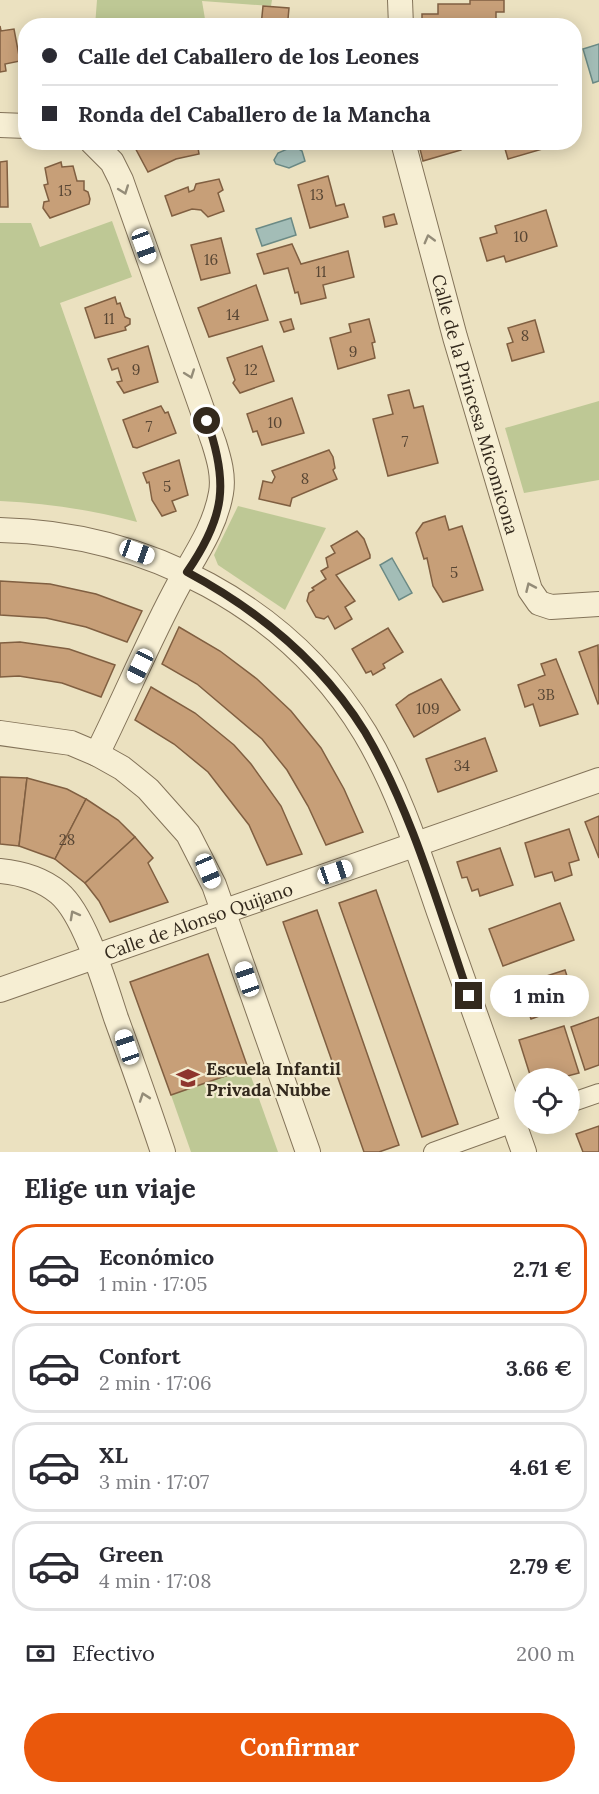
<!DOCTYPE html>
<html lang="es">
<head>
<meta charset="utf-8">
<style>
  body { margin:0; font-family:Lora,serif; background:#f7f7f7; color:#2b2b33; height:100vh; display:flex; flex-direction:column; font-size:22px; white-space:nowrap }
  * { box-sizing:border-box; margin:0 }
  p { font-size:20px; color:#7c7c81 }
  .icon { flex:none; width:33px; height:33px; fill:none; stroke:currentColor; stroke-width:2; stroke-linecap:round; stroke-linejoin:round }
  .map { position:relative; height:1152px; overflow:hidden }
  .side { display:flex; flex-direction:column; background:#fff; flex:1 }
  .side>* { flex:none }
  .banner { position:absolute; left:18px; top:18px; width:564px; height:132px; border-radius:24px; box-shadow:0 3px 15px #0003; display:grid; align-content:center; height:132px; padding:0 24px; background:#fff }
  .fabs { position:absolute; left:514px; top:1068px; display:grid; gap:12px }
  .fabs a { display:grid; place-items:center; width:66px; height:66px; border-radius:50%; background:#fff; box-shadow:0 3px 15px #0003; font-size:30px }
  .end { position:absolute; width:27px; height:27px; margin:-14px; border:8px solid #33291d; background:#fff; box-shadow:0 0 0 3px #fff }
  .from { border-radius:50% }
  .bubble { position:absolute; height:42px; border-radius:21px; background:#fff; box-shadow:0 3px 15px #0003; font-size:20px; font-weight:800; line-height:42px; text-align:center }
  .car { position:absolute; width:18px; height:36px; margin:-18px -9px; border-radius:8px; box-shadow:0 0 4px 2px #0007; background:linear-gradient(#fff 24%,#345 0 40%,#fff 0 76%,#345 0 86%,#fff 0) }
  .banner b { display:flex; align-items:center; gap:21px; height:57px; font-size:22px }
  .banner b+b { border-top:2px solid #e1e1e2 }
  .banner i { width:15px; height:15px; background:#2b2b33 }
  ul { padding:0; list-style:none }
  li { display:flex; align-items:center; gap:18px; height:90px; margin:0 12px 9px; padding:0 12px; border:3px solid #e1e1e2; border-radius:24px }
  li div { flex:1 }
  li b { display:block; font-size:22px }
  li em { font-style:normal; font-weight:800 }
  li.selected { border-color:#ea580c }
  li>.icon { width:54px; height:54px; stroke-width:1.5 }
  h2 { padding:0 24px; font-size:27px; line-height:72px }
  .pay { display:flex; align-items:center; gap:15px; height:66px; padding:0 24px; font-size:22px }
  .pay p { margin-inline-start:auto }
  .cta { display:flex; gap:12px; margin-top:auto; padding:12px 24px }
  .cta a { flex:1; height:69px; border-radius:36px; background:#ea580c; color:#fff; font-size:24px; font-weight:800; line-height:69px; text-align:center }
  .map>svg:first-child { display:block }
  .green { fill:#bec895 }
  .water { fill:#a3bdb7; stroke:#6b8a85; stroke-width:1.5 }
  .building { fill:#c79f78; stroke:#805f41; stroke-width:1.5 }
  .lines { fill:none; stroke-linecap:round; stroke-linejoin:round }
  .pedestrian-casing { stroke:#837359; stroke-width:20 }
  .minor-casing { stroke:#837359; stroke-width:26 }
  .pedestrian { stroke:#f6eed3; stroke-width:18 }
  .minor { stroke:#f6eed3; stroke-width:24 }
  .oneway { stroke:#948c78 }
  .route { stroke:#33291d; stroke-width:8 }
  .labels { text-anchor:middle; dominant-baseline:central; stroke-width:4.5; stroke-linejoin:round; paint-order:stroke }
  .number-label { font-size:15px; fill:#584634 }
  .street-label { font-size:18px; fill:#33291d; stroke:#f3ebcf }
  .poi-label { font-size:18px; font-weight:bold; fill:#33291d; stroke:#f3ebcf; text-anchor:start }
</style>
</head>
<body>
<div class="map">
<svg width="599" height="1152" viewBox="0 0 599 1152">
  <rect width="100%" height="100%" fill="#ebe1c0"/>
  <g class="green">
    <path d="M97,0H272L271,6L202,1L206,25L95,26Z"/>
    <path d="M112,221L132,277L60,303L137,522C91,510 47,503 0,501V223H31L40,247Z"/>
    <path d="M599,401V480L524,493L505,428Z"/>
    <path d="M238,506L326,528L285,610L218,565L214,555Z"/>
    <path d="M248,1068L278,1152H191L171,1095Z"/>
  </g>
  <g class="water">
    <path d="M599,44V81L593,83L583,49Z"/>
    <path d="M294,146L302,151L305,161L289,168L276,164L274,160L278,153Z"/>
    <path d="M291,218L296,235L262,246L256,229Z"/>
    <path d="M392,558L412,593L399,600L380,565Z"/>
  </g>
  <g class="building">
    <path d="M470,0H504V12H496V26H422V14H438V4H470Z"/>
    <path d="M263,6L289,8L288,19L315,23V26H261Z"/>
    <path d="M0,26L1,31L14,29L20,61L5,64L6,71L0,72Z"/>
    <path d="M132,142H197L199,154L176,159L148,172Z"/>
    <path d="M442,142H459L461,150L423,161L420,149Z"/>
    <path d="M503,142H555L556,145L508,159Z"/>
    <path d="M7,161L8,207H0V162Z"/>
    <path d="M61,162L62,167L73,166L77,181H84V190L88,192L90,199L89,204L50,218L43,208L44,202L49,201L44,185L48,184L45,168Z"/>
    <path d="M328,176L336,206L344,204L348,217L310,228L298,185Z"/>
    <path d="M219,179L223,190L218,193L224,211L208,217L201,210L192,209L172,216L165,196L188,187L189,192L194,190L196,184Z"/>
    <path d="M546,210L557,246L506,262L504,256L487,261L480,238L497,233L495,226Z"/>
    <path d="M394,214L397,224L385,227L383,217Z"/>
    <path d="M221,238L230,273L201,280L191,245Z"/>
    <path d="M292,244L301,264L348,251L354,277L323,285L326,298L301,304L298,292L295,293L288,268L264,274L257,254Z"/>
    <path d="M256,285L268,320L209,337L198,308Z"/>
    <path d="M115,297L117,304L120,303L125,317L130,319V324L125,327L126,330L95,338L85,308Z"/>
    <path d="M291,319L294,329L284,332L280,322Z"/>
    <path d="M369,319L375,342L372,343L375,358L338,369L330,338L351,332L349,324Z"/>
    <path d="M535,320L544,352L512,361L507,344L513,342L508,328Z"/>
    <path d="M148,346L158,382L124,393L117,382L122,381L118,368L112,370L108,359Z"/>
    <path d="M262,346L274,381L240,393L233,383L235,380L227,358Z"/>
    <path d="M409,390L414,408L423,406L438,463L388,476L373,419L393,414L388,395Z"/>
    <path d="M292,398L304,433L262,445L257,431L253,432L247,414Z"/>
    <path d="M161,406L165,413L168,412L176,433L137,448L133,447L123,420Z"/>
    <path d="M329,450L333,457L335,468L333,470L337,479L292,498L290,506L259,499L263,481L272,483L275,477L272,471Z"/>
    <path d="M179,460L188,495L172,501L176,511L162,516L152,500L149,482L147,483L143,473Z"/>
    <path d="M445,516L449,530L462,526L483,590L443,602L433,586L427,558L424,559L416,533L423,523Z"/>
    <path d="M357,531L364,539L370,555V558L336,575L355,601L345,607L352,619L335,629L328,616L324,619L316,617L307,601L309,593L314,590L312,588L326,579L321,571L328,567L326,558L335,553L331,546Z"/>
    <path d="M0,581L50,584L96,594L142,611L127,642L86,627L46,618L0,615Z"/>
    <path d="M179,627L220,651L257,679L291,711L321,748L344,789L363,832L326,845L308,806L287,770L262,739L197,684L162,664Z"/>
    <path d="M388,628L403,652L383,664L385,668L373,675L371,671L366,673L352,649Z"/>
    <path d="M20,642L69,649L115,665L101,697L62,683L19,676L0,677V643Z"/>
    <path d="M598,645L599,703L598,704L579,652Z"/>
    <path d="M556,659L578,714L540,726L533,704L525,707L518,685L545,675L541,664Z"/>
    <path d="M441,679L460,710L414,737L396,705L409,695Z"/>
    <path d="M151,687L195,713L234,745L251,764L281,806L302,854L267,865L249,825L208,772L174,744L135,720Z"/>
    <path d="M485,738L497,771L438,792L426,759Z"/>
    <path d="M0,777L27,778L19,846L0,844Z"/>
    <path d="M27,778L67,789L86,799L55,859L19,846Z"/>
    <path d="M86,799L118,820L135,837L85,883L55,859Z"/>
    <path d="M599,816V858L585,822Z"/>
    <path d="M569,829L579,860L569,863L572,875L555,881L552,872L535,877L525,843Z"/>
    <path d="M135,837L153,858L148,863L168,902L110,922L99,901L85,883Z"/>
    <path d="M500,848L513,885L480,896L478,889L472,891L467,877L462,878L457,862Z"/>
    <path d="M376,890L458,1124L422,1137L339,903Z"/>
    <path d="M560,903L574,940L503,966L489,929Z"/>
    <path d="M317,910L399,1145L379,1152H364L283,922Z"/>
    <path d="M208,954L248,1068L171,1095L130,982Z"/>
    <path d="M565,970L576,1003L531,1019L519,985Z"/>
    <path d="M599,1017V1065L585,1070L571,1027Z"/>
    <path d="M564,1026L579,1073L560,1078H531L519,1040Z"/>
    <path d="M599,1126V1152H583L576,1134Z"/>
  </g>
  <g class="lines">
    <g class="pedestrian-casing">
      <g id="pedestrian">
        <path d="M570,1103L599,1093"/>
        <path d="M433,1152L502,1127"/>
      </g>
    </g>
    <g class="minor-casing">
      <g id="minor">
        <path d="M400,0L401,26"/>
        <path d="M0,125L26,126"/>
        <path d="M92,142L112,162L121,180L214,443C219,459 224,476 221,493C215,527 196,554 179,584C149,639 125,698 97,754"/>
        <path id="s1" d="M403,142L455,337L530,590L539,603L551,607L599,604"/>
        <path d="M0,530C146,533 288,606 365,733C398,788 418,851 439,912C467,992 496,1072 524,1152"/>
        <path d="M0,733L71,743L97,754L122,768L148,789L188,834L214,885L308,1152"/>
        <path d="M0,871C22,873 42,879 59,893C85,915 105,985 116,1018C132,1062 148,1107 163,1152"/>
        <path id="s2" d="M0,990L599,780"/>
      </g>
    </g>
    <use href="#pedestrian" class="pedestrian"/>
    <use href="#minor" class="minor"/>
  </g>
  <defs><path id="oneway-chevron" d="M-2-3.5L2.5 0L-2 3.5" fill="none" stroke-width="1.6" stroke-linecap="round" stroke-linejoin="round" transform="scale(1.5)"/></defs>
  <g class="oneway">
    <use href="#oneway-chevron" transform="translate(124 190) rotate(70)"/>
    <use href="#oneway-chevron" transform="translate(429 239) rotate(-105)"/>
    <use href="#oneway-chevron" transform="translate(190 374) rotate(70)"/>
    <use href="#oneway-chevron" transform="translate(530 587) rotate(-114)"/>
    <use href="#oneway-chevron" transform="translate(74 915) rotate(-119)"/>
    <use href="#oneway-chevron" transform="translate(144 1097) rotate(-109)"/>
  </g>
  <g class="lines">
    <path class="route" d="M207,421C229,483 225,517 187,572C258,610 322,663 365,732C412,811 439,909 469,996"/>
  </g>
  <defs>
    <g id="school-bare" transform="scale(1.8)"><path d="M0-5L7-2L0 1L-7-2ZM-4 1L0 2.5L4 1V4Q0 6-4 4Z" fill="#8e342d" stroke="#f3ebcf" stroke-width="2.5" paint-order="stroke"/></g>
  </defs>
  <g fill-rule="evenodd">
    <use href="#school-bare" x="188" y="1078"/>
  </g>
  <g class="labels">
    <g class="number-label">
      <text x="65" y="190">15</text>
      <text x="317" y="194">13</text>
      <text x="521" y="236">10</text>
      <text x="211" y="259">16</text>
      <text x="321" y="271">11</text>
      <text x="233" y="314">14</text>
      <text x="109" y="318">11</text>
      <text x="525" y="335">8</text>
      <text x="353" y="351">9</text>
      <text x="136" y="369">9</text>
      <text x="251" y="369">12</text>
      <text x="275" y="422">10</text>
      <text x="149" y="426">7</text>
      <text x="405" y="441">7</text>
      <text x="305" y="478">8</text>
      <text x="167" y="486">5</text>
      <text x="454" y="572">5</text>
      <text x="546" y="694">3B</text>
      <text x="428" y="708">109</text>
      <text x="462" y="765">34</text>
      <text x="67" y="839">28</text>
    </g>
    <g class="street-label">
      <text stroke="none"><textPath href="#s1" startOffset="272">Calle de la Princesa Micomicona</textPath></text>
      <text stroke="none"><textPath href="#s2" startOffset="210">Calle de Alonso Quijano</textPath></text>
    </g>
    <g class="poi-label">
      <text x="206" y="1068">Escuela Infantil<tspan x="206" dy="21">Privada Nubbe</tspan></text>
    </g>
  </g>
</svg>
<div class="fabs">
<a><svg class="icon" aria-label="locate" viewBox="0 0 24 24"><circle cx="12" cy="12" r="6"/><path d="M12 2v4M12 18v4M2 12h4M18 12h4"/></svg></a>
</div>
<i class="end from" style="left:207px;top:421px"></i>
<i class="end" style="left:469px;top:996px"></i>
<div class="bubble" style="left:490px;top:975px;width:99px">1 min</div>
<i class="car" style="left:144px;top:246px;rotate:160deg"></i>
<i class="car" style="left:137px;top:552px;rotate:110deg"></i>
<i class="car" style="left:140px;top:666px;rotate:206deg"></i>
<i class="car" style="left:208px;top:871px;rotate:157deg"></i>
<i class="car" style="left:335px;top:872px;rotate:71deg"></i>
<i class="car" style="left:247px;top:979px;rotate:341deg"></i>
<i class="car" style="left:127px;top:1047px;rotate:341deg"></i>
<div class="banner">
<b><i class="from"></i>Calle del Caballero de los Leones</b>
<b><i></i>Ronda del Caballero de la Mancha</b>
</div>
</div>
<section class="side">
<h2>Elige un viaje</h2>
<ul>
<li class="selected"><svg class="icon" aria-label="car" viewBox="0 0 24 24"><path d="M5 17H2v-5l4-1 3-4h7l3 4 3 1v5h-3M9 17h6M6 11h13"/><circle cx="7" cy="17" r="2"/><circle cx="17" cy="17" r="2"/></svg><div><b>Económico</b><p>1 min · 17:05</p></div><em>2.71 €</em></li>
<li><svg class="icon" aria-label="car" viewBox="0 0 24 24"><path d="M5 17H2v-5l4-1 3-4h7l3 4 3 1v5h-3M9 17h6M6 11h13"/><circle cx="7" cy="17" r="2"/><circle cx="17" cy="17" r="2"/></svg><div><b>Confort</b><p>2 min · 17:06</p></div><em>3.66 €</em></li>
<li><svg class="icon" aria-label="car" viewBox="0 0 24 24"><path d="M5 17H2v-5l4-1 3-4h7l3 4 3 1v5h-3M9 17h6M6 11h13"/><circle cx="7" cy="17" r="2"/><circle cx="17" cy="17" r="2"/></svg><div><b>XL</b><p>3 min · 17:07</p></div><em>4.61 €</em></li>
<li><svg class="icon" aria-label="car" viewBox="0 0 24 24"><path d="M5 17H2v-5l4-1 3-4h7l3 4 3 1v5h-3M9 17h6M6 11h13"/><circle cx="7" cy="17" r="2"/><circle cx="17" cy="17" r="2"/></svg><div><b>Green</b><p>4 min · 17:08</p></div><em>2.79 €</em></li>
</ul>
<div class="pay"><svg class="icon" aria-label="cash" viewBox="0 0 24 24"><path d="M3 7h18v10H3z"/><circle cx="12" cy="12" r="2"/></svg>Efectivo<p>200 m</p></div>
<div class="cta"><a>Confirmar</a></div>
</section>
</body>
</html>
